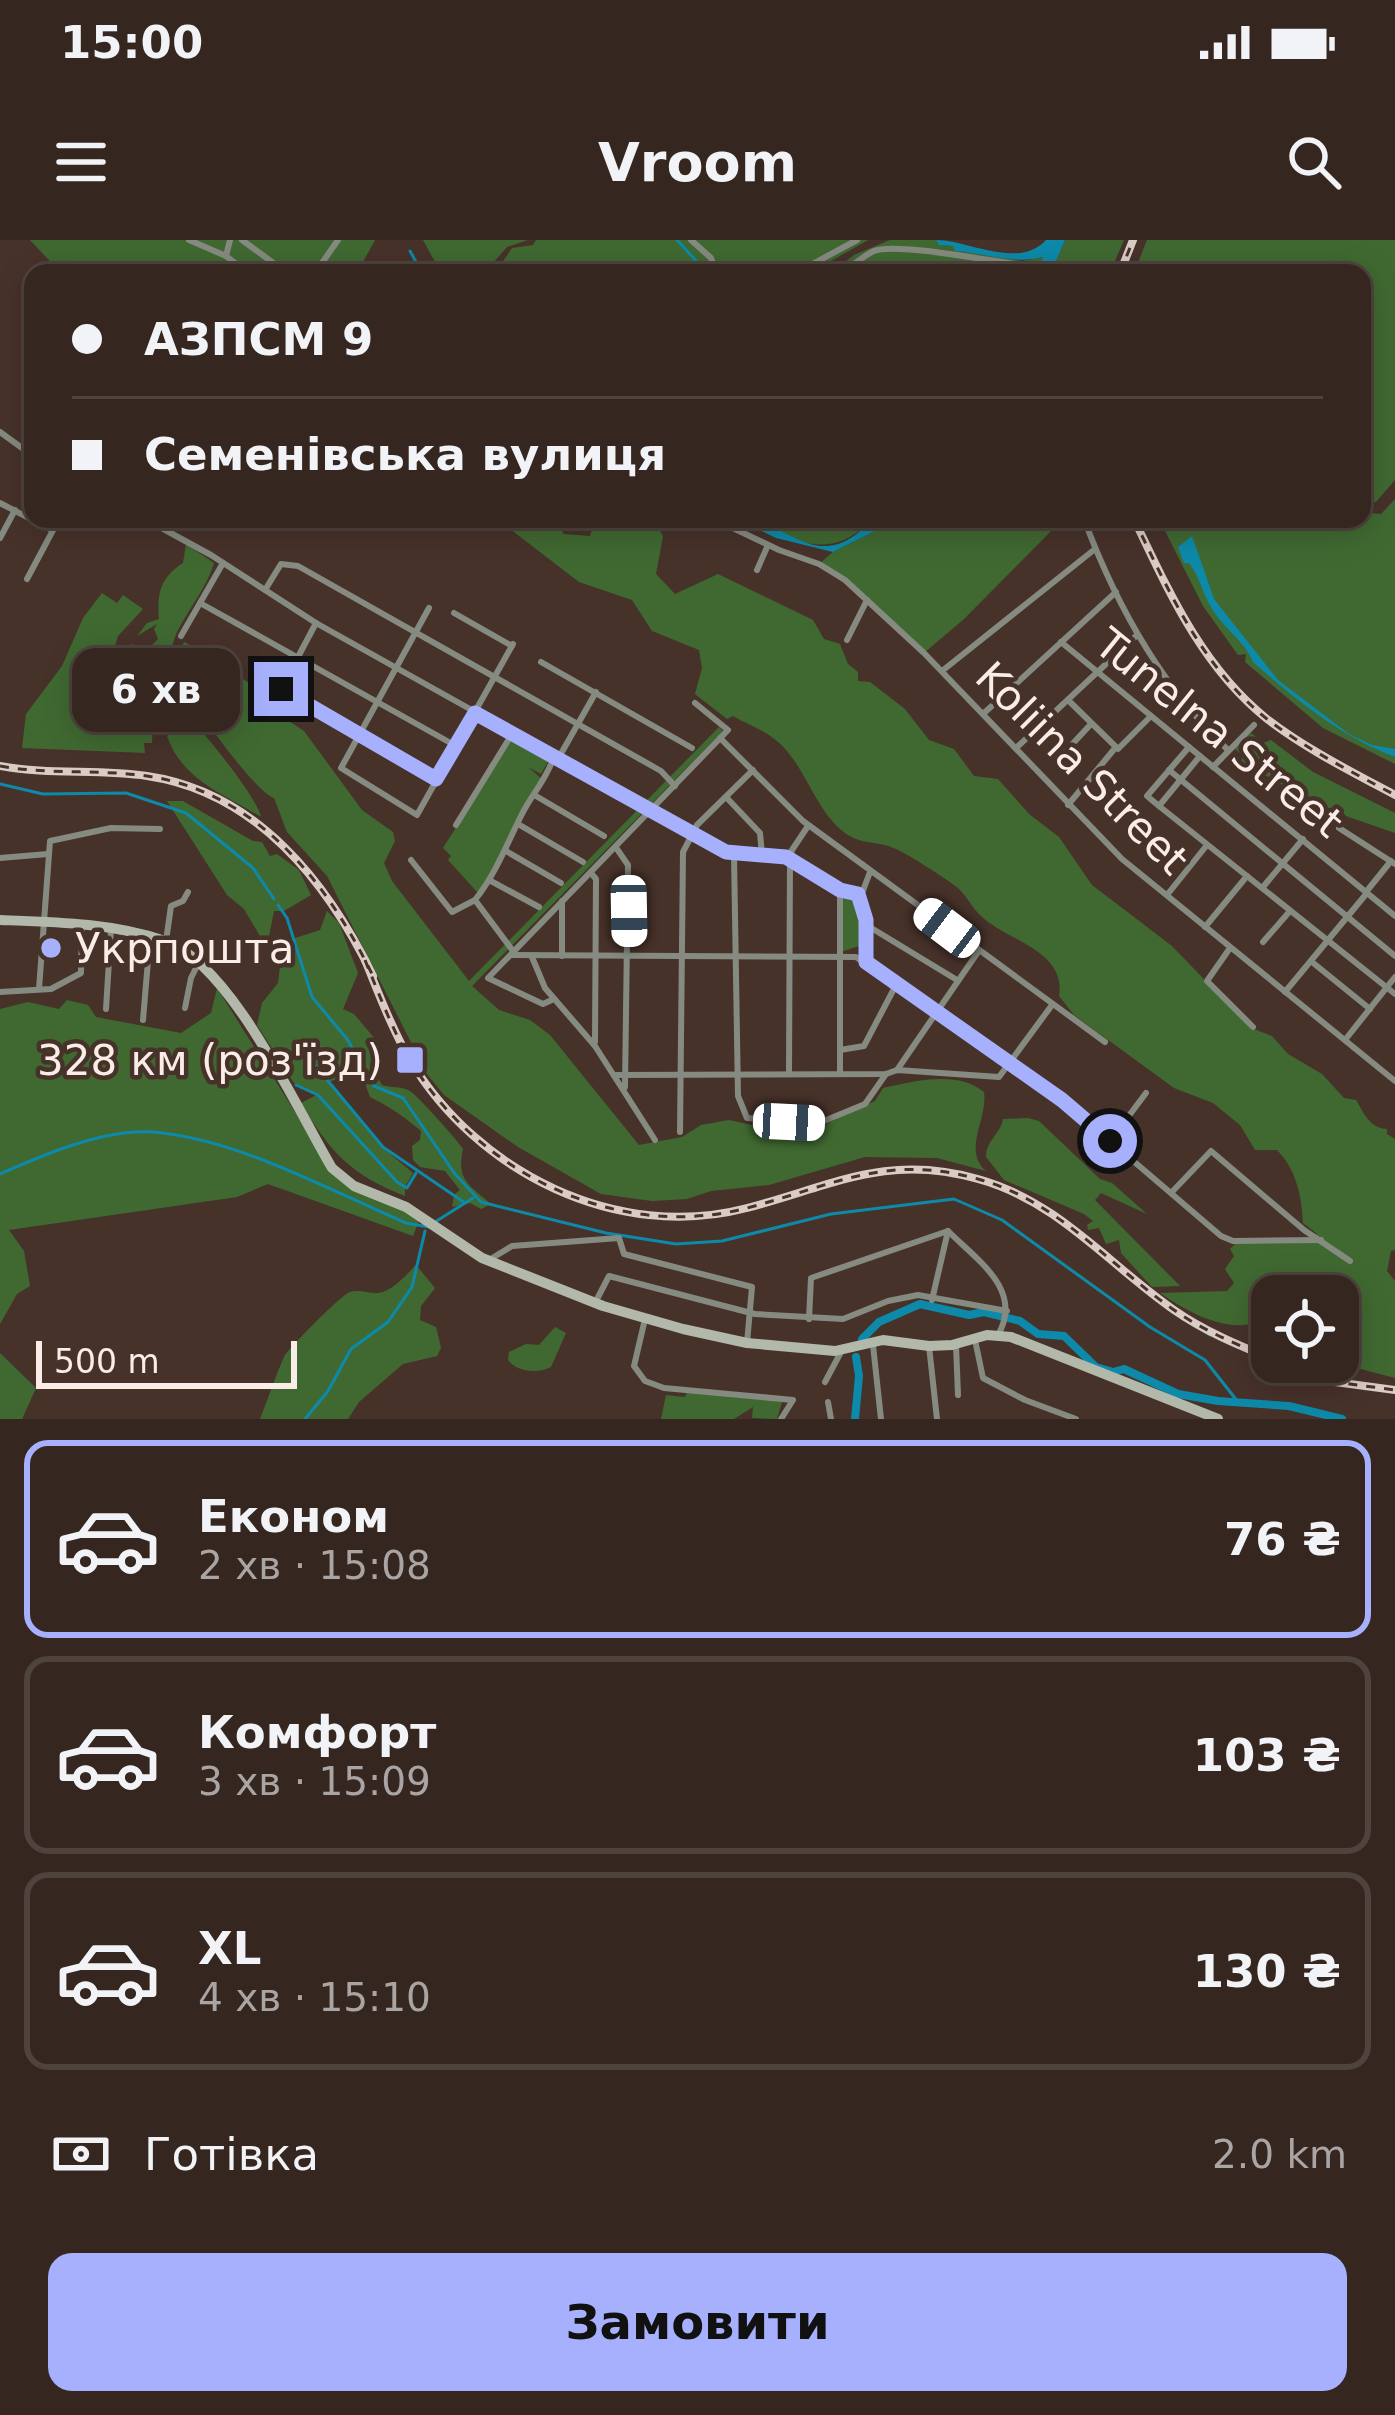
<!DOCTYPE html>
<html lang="uk">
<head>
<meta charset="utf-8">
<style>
  body { margin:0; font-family:"DejaVu Sans",sans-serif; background:#3d2e29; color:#f1f3f6; height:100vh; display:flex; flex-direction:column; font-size:45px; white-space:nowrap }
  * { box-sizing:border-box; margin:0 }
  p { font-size:39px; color:#aaa5a5 }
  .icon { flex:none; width:66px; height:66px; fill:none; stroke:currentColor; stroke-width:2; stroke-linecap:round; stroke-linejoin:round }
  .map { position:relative; height:1179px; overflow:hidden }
  .side { display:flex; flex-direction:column; background:#352620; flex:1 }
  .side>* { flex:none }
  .guide { position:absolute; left:24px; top:24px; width:1347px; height:264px; border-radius:24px; box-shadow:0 6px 30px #0003,0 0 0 3px #4f433e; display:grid; align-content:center; height:264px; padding:0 48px; background:#352620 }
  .controls { position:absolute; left:1251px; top:1035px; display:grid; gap:24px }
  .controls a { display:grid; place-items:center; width:108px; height:108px; border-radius:24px; background:#352620; box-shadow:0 6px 30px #0003,0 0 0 3px #4f433e; font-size:60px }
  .scale { position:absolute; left:36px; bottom:30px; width:261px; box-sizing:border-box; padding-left:12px; border:6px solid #faece7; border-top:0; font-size:33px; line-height:42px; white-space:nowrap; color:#faece7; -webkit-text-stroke:9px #47322a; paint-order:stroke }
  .end { position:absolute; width:54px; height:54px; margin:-27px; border:15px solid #a7b0fc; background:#111; box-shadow:0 0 0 6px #111 }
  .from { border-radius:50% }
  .bubble { position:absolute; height:84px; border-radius:24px; background:#352620; box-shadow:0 6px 30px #0003,0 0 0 3px #4f433e; font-size:39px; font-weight:700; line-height:84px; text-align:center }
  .car { position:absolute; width:36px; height:72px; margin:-36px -18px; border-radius:15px; box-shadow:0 0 9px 3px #0007; background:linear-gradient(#fff 24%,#345 0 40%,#fff 0 76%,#345 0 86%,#fff 0) }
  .guide b { display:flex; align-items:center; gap:42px; height:114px; font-size:45px }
  .guide b+b { border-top:3px solid #4f433e }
  .guide i { width:30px; height:30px; background:#f1f3f6 }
  ul { padding:21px 0 0; list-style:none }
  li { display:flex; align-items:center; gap:36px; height:198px; margin:0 24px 18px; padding:0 24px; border:6px solid #4f433e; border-radius:24px }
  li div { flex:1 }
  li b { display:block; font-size:45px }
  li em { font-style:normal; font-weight:700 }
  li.selected { border-color:#a7b0fc }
  li>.icon { width:108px; height:108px; stroke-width:1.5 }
  .pay { display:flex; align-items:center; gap:30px; height:132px; padding:0 48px; font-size:45px }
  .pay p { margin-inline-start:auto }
  .primary-button { display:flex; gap:24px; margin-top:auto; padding:24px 48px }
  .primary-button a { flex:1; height:138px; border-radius:24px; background:#a7b0fc; color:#111; font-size:48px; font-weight:700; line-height:138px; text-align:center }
  .status { display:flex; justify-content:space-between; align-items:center; height:84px; padding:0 60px; background:#352620; direction:ltr }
  .status svg { height:33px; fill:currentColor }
  header { display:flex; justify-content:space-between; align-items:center; height:156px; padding:0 48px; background:#352620; font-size:54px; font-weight:700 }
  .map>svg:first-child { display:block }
  .green { fill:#406931 }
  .water { fill:#0d8aa9 }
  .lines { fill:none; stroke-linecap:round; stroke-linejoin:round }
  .stream { stroke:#0d8aa9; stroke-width:3 }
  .river { stroke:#0d8aa9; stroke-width:8 }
  .street { stroke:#868b81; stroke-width:6 }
  .secondary { stroke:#b2b9aa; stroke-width:10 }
  .rail-casing { stroke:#dacbc5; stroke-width:8 }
  .rail { stroke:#47322a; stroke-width:3; stroke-dasharray:9; stroke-linecap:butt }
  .route { stroke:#a7b0fc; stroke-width:15 }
  .poi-dot { fill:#a7b0fc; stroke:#47322a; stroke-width:4.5 }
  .labels { text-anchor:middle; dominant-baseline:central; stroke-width:9; stroke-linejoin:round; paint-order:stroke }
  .street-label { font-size:42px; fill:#faece7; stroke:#47322a }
  .poi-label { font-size:42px; fill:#faece7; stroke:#47322a; text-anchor:start }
</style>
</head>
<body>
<div class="status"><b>15:00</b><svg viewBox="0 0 49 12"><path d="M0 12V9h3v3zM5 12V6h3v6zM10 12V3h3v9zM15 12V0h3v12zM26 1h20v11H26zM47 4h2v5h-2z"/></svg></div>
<header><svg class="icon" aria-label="menu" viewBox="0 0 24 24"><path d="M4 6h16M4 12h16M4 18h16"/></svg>Vroom<svg class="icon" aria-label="search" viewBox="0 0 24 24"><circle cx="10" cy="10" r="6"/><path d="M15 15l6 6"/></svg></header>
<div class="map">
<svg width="1395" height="1179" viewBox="0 0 1395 1179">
  <rect width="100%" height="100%" fill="#47322a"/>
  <g class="green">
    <path d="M30,0H375L357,33H61Z"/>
    <path d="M423,0H528L507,7L493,23L475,33H441Z"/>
    <path d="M536,0H868L810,33H495L512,8L533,5Z"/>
    <path d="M890,0H936L939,5L954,6L962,12L971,11L1022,21L1044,17L1037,33H830L854,15Z"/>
    <path d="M1065,0H1124L1110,33H1051Z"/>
    <path d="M1147,0H1395V240L1376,262L1362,261V33H1134Z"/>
    <path d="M1395,259V524L1323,488L1245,422L1246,414L1238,415L1203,366L1159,279H1362V272L1381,274Z"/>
    <path d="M497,279H554L564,294L590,296L596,279H612L616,284L655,281L663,296L656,334L675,354L718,334L813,380L824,399L840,404L848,424L858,432V441L870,442L905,469L929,500L954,509L974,536L998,539L1029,574L1059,597L1092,645L1172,706L1251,788L1272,796L1288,814L1322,834L1344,858L1356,860C1364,873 1369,888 1387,889V894L1395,899V1010L1391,1011L1387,1031L1395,1041V1138L1334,1122H1338V1056H1272V1101L1251,1095L1252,1084C1219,1090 1187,1071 1160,1053L1227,1051L1234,1043L1225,1029L1234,1016L1230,1009L1236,1003L1320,1002L1316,993L1303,983C1302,957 1296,929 1277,910H1255L1240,885L1213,863L1174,848L1074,775L1059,756C1067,710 1005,700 981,676C972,668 967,656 958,648C947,639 909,615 896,609C880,601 861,605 845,593C813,569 805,521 773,498C762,489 746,484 733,476L727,479L695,454L702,428L699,410L652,391L632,360L579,342Z"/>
    <path d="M750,279H873C830,322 798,303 750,279Z"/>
    <path d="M899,279H1063L964,379L924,413L845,340L819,324L833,312Z"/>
    <path d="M186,304L214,323C206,349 189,368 177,392C171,406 169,423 161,435L149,408L158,399L154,389L157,384L137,396L147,383L159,379C157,353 160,338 183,323Z"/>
    <path d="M102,353L117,363L123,355L143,369L118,396L112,416L132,404L147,412L153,436L163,442L154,455L152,503H144L145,513L22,508L26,474L62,426L83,378Z"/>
    <path d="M185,402L254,446L278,474L304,491L362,570L393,592L395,601L384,623L392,641L469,741L719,487L723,491L472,746L499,770L530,780L550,795L639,905L682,897L701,885L729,880L802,896L817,892L826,884L875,861L883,848C915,841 957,830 984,852C988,879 962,910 986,931L937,918L865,917L769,945L711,951L687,959L652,961L601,954L518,907L444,855L427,834L327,636L287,592L274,558C256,553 196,469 184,448C177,436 180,424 175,412Z"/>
    <path d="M188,476C207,496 256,556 261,577C224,554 182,540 167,496Z"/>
    <path d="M1251,493L1263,503L1271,500L1313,532L1395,573V593L1346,576L1338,567L1324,569L1260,532L1239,526L1243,516L1234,508Z"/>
    <path d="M513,498L549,520L541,534L528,527L543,540L478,653L448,620L451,616L443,608Z"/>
    <path d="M167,561H183L253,601L262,602L270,616L277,614L299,630L311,655L284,671H274L269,696H260L244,669L227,655Z"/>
    <path d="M841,654L861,658L865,704L841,712Z"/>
    <path d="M327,671L339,683L358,733L343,769L354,774L375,799L370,825L382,845C391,848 402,846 410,851C418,856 458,901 463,909C456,940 469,945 491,964L481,969L470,963L452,967L454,955L460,950L445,931L420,927L413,920L412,906L420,900L421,891C405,877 390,867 370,857L364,841L347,835L329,842L382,907L413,933L405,947V956C351,935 330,912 301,863L318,854L294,843L257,785L262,763L278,743L283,702L320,690Z"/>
    <path d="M217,748L331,929L420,978L413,996L268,944L237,957L9,990L24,1011L30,1046L17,1054L0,1084V769L28,762L59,769L67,760L88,765L96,777L181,793L211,773Z"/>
    <path d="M1028,878L1039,881L1100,939L1112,943L1147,974L1101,953L1095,960L1180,1046L1152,1047L1121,1013L1119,1000L1106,1004L1099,988L1088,990L1087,985L1093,981L1084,974L1004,940L986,917C986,900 1000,895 1003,879Z"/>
    <path d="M416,1025L435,1048L421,1066L420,1080L436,1087L441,1108L437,1116L403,1124L359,1162L348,1179H260C268,1159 275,1137 284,1117C288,1109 341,1055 350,1052C360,1049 368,1054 378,1053C393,1051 406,1035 416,1025Z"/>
    <path d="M555,1087L566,1093L551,1127C537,1134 517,1132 508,1120L509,1112L526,1104L539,1105Z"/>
    <path d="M0,1113L36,1148L22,1179H0Z"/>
    <path d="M687,1152L782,1162L777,1179L752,1178L753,1167L734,1179H661L666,1155L685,1157Z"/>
  </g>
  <g class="water">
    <path d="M936,0C968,0 1019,30 1046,0H1065L1051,33H1037L1043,17C1016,25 984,13 955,11L953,6L939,5Z"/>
    <path d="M737,279C791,279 816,340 873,279H899L833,312L776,298Z"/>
    <path d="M1192,296L1214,359L1278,440L1349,494L1372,505L1395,509V517C1342,497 1297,461 1253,422C1245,401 1222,387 1211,367C1202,352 1200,337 1189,323H1184L1178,307Z"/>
  </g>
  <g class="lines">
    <g class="stream">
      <path d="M677,0L700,25L702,33"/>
      <path d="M410,11L422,33"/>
      <path d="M0,544L43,554L126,553L186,573L253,628L274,659"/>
      <path d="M278,665L287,678L312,757L347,799L374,846L403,858L455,934L481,962L606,993L676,1004L722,1001L831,974L954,959L1002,980L1150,1087L1205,1120L1238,1162"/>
      <path d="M304,812L383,907L465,963"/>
      <path d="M296,845L318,855L397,942L407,948L416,933"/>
      <path d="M0,934C43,915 103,889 152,892C236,898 329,950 406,983L429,987"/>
      <path d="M1039,967C1101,1003 1148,1058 1210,1095"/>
      <path d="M435,982L473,958"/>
      <path d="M305,1179L328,1151L351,1109L388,1082L412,1047L425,991"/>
    </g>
    <g class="river">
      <path d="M862,1099L879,1082L920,1064L969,1075L984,1072L1020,1081L1038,1094L1064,1096L1096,1127L1113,1132L1124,1129L1178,1154L1218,1161L1289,1166L1342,1179"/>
      <path d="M855,1179L859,1136L856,1117"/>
    </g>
    <g class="street">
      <path d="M189,0L226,16L248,33"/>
      <path d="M242,0L287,33"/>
      <path d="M691,0L711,18L716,33"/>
      <path d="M226,16L230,0"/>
      <path d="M315,33L338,0"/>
      <path d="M796,33L857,0"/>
      <path d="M842,33C852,26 863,16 874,11C895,2 995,22 1024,25"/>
      <path d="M0,192L33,216"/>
      <path d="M0,263L52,290"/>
      <path d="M145,279L211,315L316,383L726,612L786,617L840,650L858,654L867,680L866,722"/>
      <path d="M714,279L779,310L819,324L845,340L924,413L1122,619L1395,841"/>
      <path d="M1084,279C1116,365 1161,446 1228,510"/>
      <path d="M0,298L15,270"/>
      <path d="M757,330L768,305"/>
      <path d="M27,339L59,279"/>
      <path d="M265,350L281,324L298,326L661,531L675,546"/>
      <path d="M200,363L456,506"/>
      <path d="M429,368L341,528L417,575L513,404"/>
      <path d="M454,373L512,406"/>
      <path d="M316,383L281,449L435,538"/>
      <path d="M181,396L223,323"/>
      <path d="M847,400L867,360"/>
      <path d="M1061,402L1395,676"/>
      <path d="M541,422L692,508"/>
      <path d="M942,431L1095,309"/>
      <path d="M1068,460L1116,507"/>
      <path d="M983,474L1116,352"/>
      <path d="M720,498L803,581L1105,802"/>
      <path d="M1189,507L1147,556L1159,566L1200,516"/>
      <path d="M1016,508L1136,396"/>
      <path d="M1065,512L1091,484"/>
      <path d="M558,519L596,452"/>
      <path d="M1213,527L1254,485"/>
      <path d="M1169,530L1395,716"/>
      <path d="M536,556L604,596"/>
      <path d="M726,557L760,593L762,615"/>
      <path d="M1068,565L1116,507L1118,509L1151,476"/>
      <path d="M1159,566L1395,754"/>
      <path d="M518,584L583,622"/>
      <path d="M456,585L512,494"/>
      <path d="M1339,588L1395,624"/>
      <path d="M617,609L628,625L625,847"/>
      <path d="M506,611L561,643"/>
      <path d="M734,615L738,856L747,878L819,883L865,864L886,834"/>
      <path d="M0,618L48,614"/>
      <path d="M411,620L452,672L475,660L513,711"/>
      <path d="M591,633L596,639L595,802"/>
      <path d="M489,640L539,667"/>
      <path d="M1263,647L1303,599"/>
      <path d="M1366,652L1391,621"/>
      <path d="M1167,655L1207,605"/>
      <path d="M861,656L870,632"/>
      <path d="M475,660C495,635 507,604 521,576C532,553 544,544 554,517"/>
      <path d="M868,686L957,740"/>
      <path d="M1205,687L1247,636"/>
      <path d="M166,701L171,666L183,661L188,652"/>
      <path d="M1263,702L1290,671"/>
      <path d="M1230,708L1207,741L1253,787"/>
      <path d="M512,715L856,717L1062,860L1221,996L1233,1001L1321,1000"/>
      <path d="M562,716V661"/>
      <path d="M532,717L545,748L595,806L655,900"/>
      <path d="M1312,722L1370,769"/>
      <path d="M39,749L50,601L111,588L160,589"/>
      <path d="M0,752L51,749L81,733L82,685"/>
      <path d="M1285,752L1367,653"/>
      <path d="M554,759L543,764L488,738L728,490L695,463"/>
      <path d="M185,768L191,738L198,724"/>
      <path d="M106,769L111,689"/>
      <path d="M143,780L150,697"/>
      <path d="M1345,800L1395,737"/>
      <path d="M840,810L864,806L897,743"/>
      <path d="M897,830L978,712"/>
      <path d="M840,831V650"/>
      <path d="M789,832L790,619L792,610L808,586"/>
      <path d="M614,835L886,834L897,830L999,837L1052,765"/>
      <path d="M680,892L683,612L697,585L753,530"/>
      <path d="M1110,901L1146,853"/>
      <path d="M1171,953L1211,911L1304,990L1350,1021"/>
      <path d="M489,1020L512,1006L619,998L624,1014L752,1047L747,1103"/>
      <path d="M932,1060L948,991"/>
      <path d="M595,1063L609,1036L755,1074L843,1079L888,1061L918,1055L1007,1071"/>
      <path d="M645,1079L634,1126L645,1141L664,1148L793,1160L781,1179"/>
      <path d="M809,1079L811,1038L948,991C977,1020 1024,1050 998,1095"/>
      <path d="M975,1100L983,1138L1025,1160L1076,1179"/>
      <path d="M873,1105L881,1179"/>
      <path d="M956,1105L958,1155"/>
      <path d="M929,1106L937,1179"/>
      <path d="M825,1142L842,1110"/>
      <path d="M828,1162L831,1179"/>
    </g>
    <path class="secondary" d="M0,680C54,682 113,683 165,701C231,724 296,867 332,928L354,946L406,967L482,1018L603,1066L683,1089L747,1103L835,1111L883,1100L929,1106L952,1105L987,1095L1011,1097L1218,1179"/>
    <g class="rail-casing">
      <g id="rail">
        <path d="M1120,33L1133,0"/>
        <path d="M1134,279C1169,352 1202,427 1267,479C1306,509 1352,532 1395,555"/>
        <path d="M0,526C49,535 98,529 147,536C257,552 328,643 373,736"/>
        <path d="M365,720C379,754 392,789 410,820C478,933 617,1002 747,968C832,946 886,913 978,939C1058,961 1108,1024 1174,1070C1204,1091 1238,1105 1272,1119"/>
        <path d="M1280,1122L1335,1142L1395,1150"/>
      </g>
    </g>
    <use href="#rail" class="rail"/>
  </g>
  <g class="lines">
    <path class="route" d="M281,449L436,539L475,473L726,612L786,617L840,650L858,654L866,680V722L1062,860L1110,901"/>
  </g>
  <g class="poi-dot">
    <circle cx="51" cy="708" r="12"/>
    <rect x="395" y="805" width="30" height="30" rx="6"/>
  </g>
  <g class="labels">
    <g class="street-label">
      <text transform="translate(1219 493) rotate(39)">Tunelna Street</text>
      <text transform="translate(1082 528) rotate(45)">Koliina Street</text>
    </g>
    <g class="poi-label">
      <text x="75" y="708">Укрпошта</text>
      <text x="383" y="820" text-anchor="end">328 км (роз'їзд)</text>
    </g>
  </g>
</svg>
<div class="controls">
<a><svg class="icon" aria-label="locate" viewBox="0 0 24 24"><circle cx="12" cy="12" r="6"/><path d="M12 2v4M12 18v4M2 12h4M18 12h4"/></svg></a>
</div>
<div class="scale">500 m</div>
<i class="end from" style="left:1110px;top:901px"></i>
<i class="end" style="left:281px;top:449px"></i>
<div class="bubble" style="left:72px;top:408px;width:168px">6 хв</div>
<i class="car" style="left:629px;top:671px;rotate:179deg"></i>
<i class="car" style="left:947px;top:688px;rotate:307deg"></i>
<i class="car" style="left:789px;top:882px;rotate:93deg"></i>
<div class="guide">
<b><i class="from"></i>АЗПСМ 9</b>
<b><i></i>Семенівська вулиця</b>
</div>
</div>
<section class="side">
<ul>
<li class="selected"><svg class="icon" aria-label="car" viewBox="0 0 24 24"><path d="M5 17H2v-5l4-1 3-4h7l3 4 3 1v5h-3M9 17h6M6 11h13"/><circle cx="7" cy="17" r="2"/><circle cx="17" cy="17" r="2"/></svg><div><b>Економ</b><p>2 хв · 15:08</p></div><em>76 ₴</em></li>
<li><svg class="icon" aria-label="car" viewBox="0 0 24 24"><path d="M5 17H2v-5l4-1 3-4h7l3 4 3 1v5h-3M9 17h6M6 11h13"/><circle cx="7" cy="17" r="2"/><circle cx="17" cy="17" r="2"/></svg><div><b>Комфорт</b><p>3 хв · 15:09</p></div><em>103 ₴</em></li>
<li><svg class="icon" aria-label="car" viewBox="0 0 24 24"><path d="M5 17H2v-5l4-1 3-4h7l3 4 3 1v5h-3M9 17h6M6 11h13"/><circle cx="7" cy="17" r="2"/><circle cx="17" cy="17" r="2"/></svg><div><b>XL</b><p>4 хв · 15:10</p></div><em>130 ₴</em></li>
</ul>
<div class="pay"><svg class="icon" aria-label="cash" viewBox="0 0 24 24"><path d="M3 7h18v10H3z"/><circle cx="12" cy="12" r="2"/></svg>Готівка<p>2.0 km</p></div>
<div class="primary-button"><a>Замовити</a></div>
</section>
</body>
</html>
